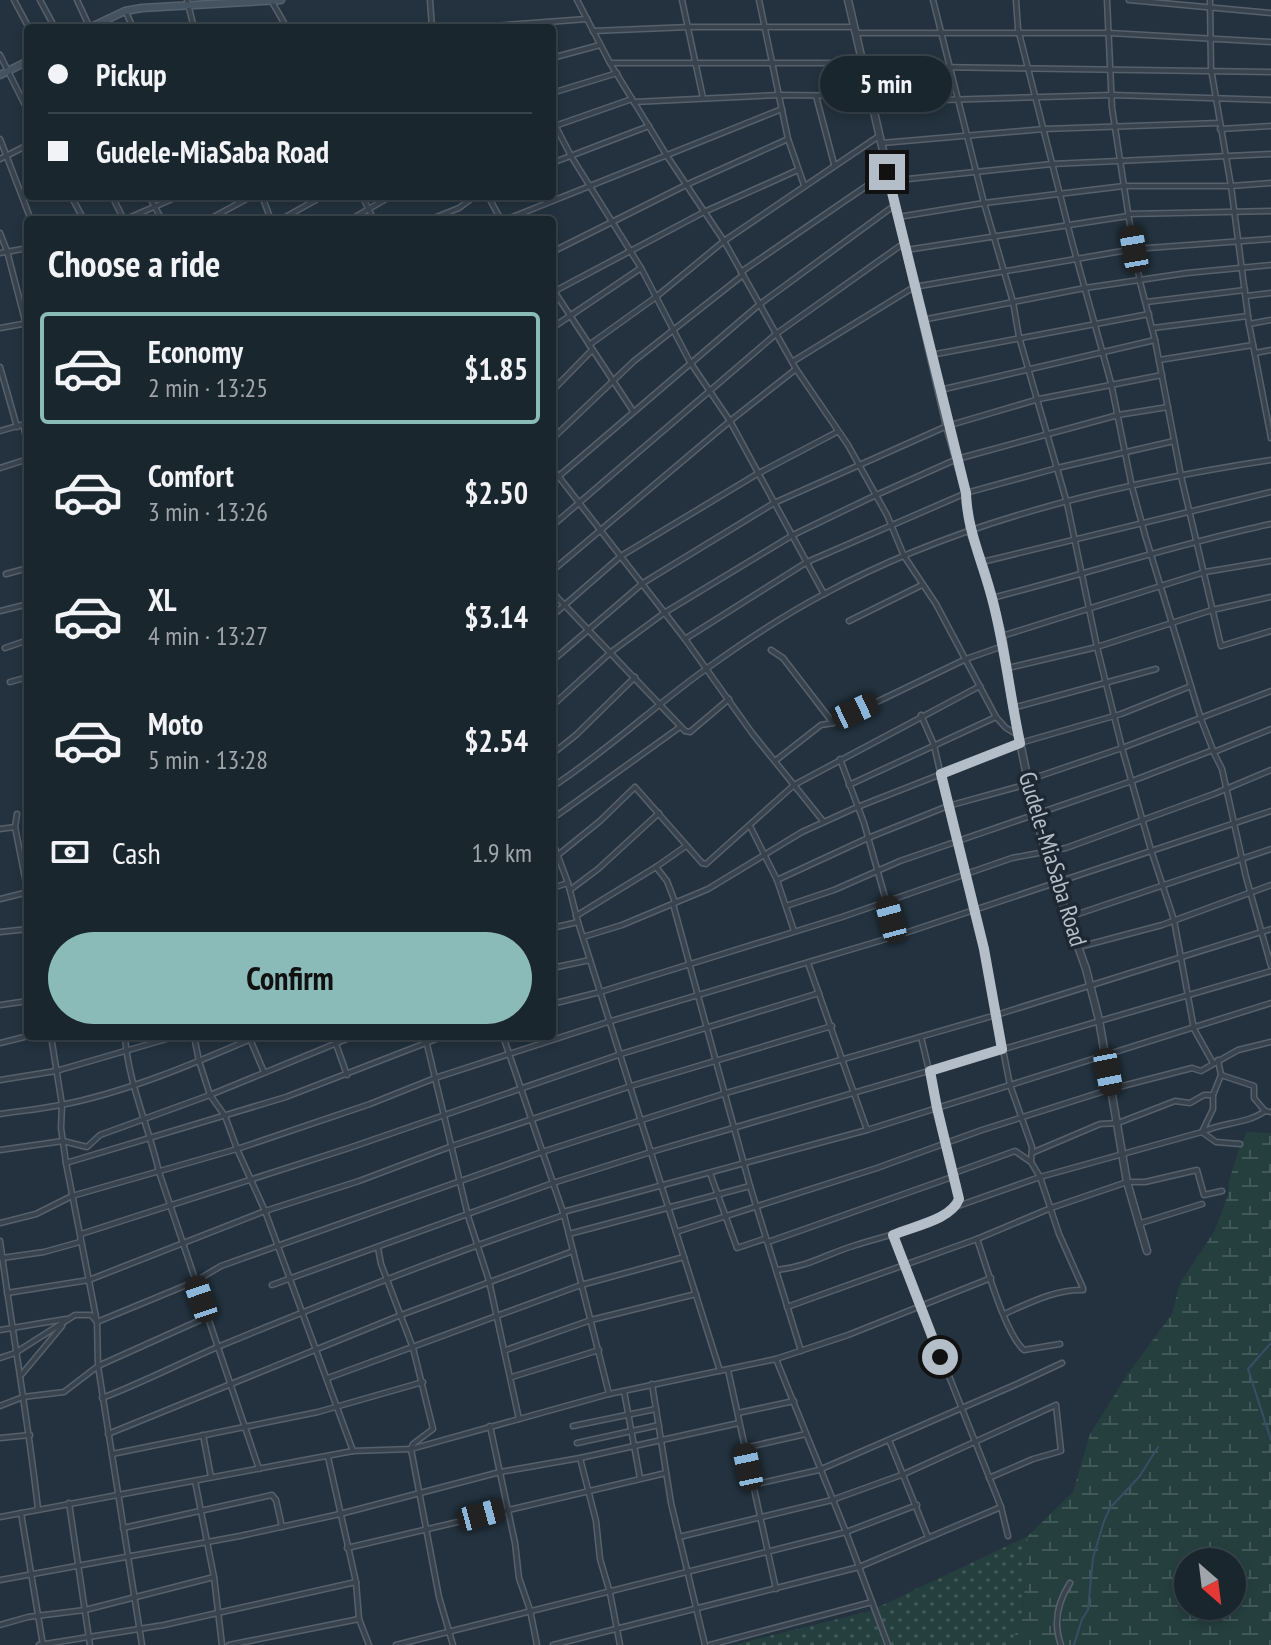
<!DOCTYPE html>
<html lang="en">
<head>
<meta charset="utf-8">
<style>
  body { margin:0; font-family:"PT Sans Narrow",sans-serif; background:#232e36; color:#f1f3f6; height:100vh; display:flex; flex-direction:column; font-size:30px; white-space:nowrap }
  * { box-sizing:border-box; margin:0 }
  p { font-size:26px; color:#9fa5aa }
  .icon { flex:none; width:44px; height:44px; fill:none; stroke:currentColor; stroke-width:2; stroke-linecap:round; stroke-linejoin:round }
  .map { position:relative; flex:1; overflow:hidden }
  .sheet { position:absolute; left:24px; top:216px; width:532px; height:824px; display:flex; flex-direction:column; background:#1a262e; border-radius:8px; box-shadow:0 4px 12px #0003,0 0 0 2px #38434a }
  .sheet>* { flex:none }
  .hud { position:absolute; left:24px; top:24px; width:532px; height:176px; border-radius:8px; box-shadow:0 4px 12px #0003,0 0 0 2px #38434a; display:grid; align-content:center; height:176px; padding:0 24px; background:#1a262e }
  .needle { width:52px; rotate:152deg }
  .buttons { position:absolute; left:1174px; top:1548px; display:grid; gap:16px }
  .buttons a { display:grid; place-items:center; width:72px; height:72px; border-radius:50%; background:#1a262e; box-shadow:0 4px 12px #0003,0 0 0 2px #38434a; font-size:40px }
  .end { position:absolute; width:36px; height:36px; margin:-18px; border:10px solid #b4bec9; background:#111; box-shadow:0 0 0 4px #111 }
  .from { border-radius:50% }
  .bubble { position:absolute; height:56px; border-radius:28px; background:#1a262e; box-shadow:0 4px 12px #0003,0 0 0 2px #38434a; font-size:26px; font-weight:700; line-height:56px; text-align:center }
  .car { position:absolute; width:24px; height:48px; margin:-24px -12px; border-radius:10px; box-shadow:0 0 6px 2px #0007; background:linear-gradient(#222 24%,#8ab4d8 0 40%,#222 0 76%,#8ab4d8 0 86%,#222 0) }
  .hud b { display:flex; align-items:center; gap:28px; height:76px; font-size:30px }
  .hud b+b { border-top:2px solid #38434a }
  .hud i { width:20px; height:20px; background:#f1f3f6 }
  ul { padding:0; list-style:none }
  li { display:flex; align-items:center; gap:24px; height:112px; margin:0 16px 12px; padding:0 8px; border:4px solid transparent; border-radius:8px }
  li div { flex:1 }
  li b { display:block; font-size:30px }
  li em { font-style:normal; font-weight:700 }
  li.active { border-color:#8bbbb9 }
  li>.icon { width:72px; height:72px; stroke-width:1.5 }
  h2 { padding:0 24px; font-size:36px; line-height:96px }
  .pay { display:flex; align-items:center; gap:20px; height:88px; padding:0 24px; font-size:30px }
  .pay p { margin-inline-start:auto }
  .cta { display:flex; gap:16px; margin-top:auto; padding:16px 24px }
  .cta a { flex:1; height:92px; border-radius:48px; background:#8bbbb9; color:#111; font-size:32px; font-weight:700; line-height:92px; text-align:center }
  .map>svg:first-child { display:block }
  .green { fill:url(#green-dots) }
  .wetland { fill:url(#wetland-marsh); fill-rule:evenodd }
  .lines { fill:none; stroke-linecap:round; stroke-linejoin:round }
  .stream { stroke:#374f66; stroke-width:2 }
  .minor-casing { stroke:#56616c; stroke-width:7 }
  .tertiary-casing { stroke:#56616c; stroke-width:9 }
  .secondary-casing { stroke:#56616c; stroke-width:9 }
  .minor { stroke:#38434e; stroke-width:4 }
  .tertiary { stroke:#38434e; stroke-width:6 }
  .secondary { stroke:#455361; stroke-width:6 }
  .route { stroke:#b4bec9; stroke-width:10 }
  .labels { text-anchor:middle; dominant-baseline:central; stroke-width:7; stroke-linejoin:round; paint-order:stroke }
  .street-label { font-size:24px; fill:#b4bec9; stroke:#1d2833 }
</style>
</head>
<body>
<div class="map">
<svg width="1271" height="1645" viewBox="0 0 1271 1645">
  <defs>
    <pattern id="green-dots" width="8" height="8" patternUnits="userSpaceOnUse" patternTransform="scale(2)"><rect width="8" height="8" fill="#253f3f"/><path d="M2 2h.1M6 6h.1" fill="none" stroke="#425959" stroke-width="1.8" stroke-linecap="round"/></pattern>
    <pattern id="wetland-marsh" width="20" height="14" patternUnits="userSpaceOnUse" patternTransform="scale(2)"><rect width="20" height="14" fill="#253f3f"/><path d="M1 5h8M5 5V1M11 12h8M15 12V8" fill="none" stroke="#425959"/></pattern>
  </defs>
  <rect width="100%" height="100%" fill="#23323e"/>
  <path class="green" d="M1028,1536L1023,1613L1011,1645H733L870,1611Z"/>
  <path class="wetland" d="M1247,1132L1271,1133V1645H1011L1023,1613L1028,1536L1073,1492L1090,1434L1127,1375L1172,1314L1180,1283L1214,1232L1228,1195L1229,1181L1238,1152ZM1188,1562H1232V1606H1188Z"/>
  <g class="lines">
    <g class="stream">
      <path d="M1271,1343L1248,1369L1271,1440"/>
      <path d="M1074,1645L1082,1619L1088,1610L1093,1558L1104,1521L1110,1508L1139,1477L1158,1447"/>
    </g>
    <g class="minor-casing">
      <g id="minor">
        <path d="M14,0L29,28"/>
        <path d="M40,0L55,28"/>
        <path d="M77,0L90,28"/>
        <path d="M187,0L194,28"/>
        <path d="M271,0L287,28"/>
        <path d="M430,0L432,28"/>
        <path d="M577,0L610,63L667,156L724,241L796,369L848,445L887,515L904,556L936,604L996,717L1006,728L1018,735"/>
        <path d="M682,0L703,98"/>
        <path d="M759,0L788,139L804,185"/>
        <path d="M933,0L984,203L1013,302L1019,337L1067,503L1097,647L1122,748L1151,850L1174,920L1194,1029L1213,1063"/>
        <path d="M1016,0L1018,29L1072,242L1111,383L1132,487L1145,535L1201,719L1213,750"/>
        <path d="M1107,0L1112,108L1129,219L1140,282L1155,340L1181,476L1221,646L1271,631"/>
        <path d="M1129,0L1271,13"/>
        <path d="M1210,0L1211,69L1231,186L1271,183"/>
        <path d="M126,12L133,28"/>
        <path d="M466,28L587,19"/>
        <path d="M593,31L689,27H853"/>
        <path d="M857,33H1109L1271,42"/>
        <path d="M0,55L28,111"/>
        <path d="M552,58L600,45"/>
        <path d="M612,63H861"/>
        <path d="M865,66L1271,72"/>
        <path d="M552,93L617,73"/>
        <path d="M816,96L834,164"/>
        <path d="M634,102L779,95L869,96"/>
        <path d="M873,102L1112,95L1271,100"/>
        <path d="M552,119L571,156L641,268L690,362L730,421L824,594"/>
        <path d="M552,127L632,99"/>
        <path d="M1220,129L1271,126"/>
        <path d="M0,139L31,220"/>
        <path d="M882,143L1044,129L1219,123"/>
        <path d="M0,159L28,145"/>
        <path d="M552,163L649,126"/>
        <path d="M889,181L1052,164L1271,154"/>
        <path d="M71,196L84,220"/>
        <path d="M112,196L124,220"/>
        <path d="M149,196L162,220"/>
        <path d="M262,196L271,220"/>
        <path d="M362,196L374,220"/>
        <path d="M488,196L501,220"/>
        <path d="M1128,214L1271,211"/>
        <path d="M898,217L984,203L1124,186H1231L1249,324L1271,438"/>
        <path d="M124,220L179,196"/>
        <path d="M208,220L252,196"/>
        <path d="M280,220L323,196"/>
        <path d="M350,220L391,196"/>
        <path d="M429,220L459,208L475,196"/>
        <path d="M505,220L782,109"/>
        <path d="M0,233L7,251L28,332"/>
        <path d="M906,250L1128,216"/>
        <path d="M552,252L686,185L788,139"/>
        <path d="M0,253L28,248"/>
        <path d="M741,272L887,172"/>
        <path d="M552,288L633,411"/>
        <path d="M555,291L704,212L798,170"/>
        <path d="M1246,296L1271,293"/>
        <path d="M1146,302L1245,290"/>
        <path d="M922,320L1085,288L1187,273L1271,265"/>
        <path d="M1249,324L1271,320"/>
        <path d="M0,328L28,323"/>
        <path d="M552,328L641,268"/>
        <path d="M1153,328L1248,316"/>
        <path d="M589,345L656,297L724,241L879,136"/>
        <path d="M1255,353L1271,350"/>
        <path d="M931,355L1149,314"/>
        <path d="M1159,360L1253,345"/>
        <path d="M792,362L914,287L1134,249L1271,239"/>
        <path d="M0,367L17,427"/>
        <path d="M940,390L1155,340"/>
        <path d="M552,391L592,350"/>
        <path d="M23,425L28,444"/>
        <path d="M0,431L28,423"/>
        <path d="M552,439L634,361L743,275"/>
        <path d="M0,468L28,459"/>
        <path d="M552,468L685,639"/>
        <path d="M552,482L760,304L895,205"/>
        <path d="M552,526L776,334L904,243"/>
        <path d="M982,562L1271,492"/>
        <path d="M552,571L730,421L796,369"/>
        <path d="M6,574L28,568"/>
        <path d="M552,592L685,731L690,732L729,699"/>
        <path d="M992,598C1086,574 1177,544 1271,524"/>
        <path d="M0,611L28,604"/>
        <path d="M552,616L621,556L757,474L837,432"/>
        <path d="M849,621L922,585"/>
        <path d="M1002,636L1205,572L1271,561"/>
        <path d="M5,648L28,640"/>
        <path d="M771,650L783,658L833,723"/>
        <path d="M552,661L643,583L774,503L947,426L1039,399L1162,375"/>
        <path d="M1008,668L1097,647L1212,610L1271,597"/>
        <path d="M10,682L28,677"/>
        <path d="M552,706L611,652L664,613L793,535L874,496L957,459L1118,415L1168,407"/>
        <path d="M1013,708L1156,669"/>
        <path d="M921,715L934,745L952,825L975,909L1010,1085L1032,1147L1031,1162L1040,1177L1059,1234L1083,1288"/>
        <path d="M1214,753L1222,769L1246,877L1271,966"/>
        <path d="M552,754L576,735L635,677"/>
        <path d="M840,759L864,823L896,936"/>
        <path d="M775,761L821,725L833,723L966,659L1003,646"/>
        <path d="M1028,780L1122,748L1271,691"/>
        <path d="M849,785L996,717"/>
        <path d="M552,787C606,752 654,706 706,669C742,643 786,614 824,594C956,522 1124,482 1271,460"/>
        <path d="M17,814L15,827L28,893"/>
        <path d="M552,819L680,727"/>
        <path d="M823,821L752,733L685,639L807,562L966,493L1057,468L1174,441"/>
        <path d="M750,826L777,880L794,931"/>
        <path d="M0,829L15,827"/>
        <path d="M552,840L568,883L578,922L720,1371"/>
        <path d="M558,855L600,821L635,787L702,863L706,864L794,785L980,686"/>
        <path d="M656,867L667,881L675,902L673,904L750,1186L801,1351"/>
        <path d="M777,880L868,838L948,806L1028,784"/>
        <path d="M552,888L568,883"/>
        <path d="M570,890L598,869L659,813"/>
        <path d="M0,899L28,892"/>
        <path d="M786,906L834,890L900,861L1132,781L1213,750L1214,752L1271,729"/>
        <path d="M576,916L656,867L686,846"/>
        <path d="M1069,917L1271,849"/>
        <path d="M552,928L578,922"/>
        <path d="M0,932L28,929"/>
        <path d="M583,937L622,925L708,889L802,832L855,808L1020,743L1121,714L1191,686"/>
        <path d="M1079,947L1162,925L1271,885"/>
        <path d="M808,963L867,1130"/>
        <path d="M552,968L590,960"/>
        <path d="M552,1004L600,992L842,917L1012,858L1066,848L1214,794L1271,770"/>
        <path d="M0,1005L28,1001"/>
        <path d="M51,1036L62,1105L61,1128L66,1163L97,1322L98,1366L142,1645"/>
        <path d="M125,1036C128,1083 149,1127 159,1172L259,1469"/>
        <path d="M194,1036L199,1061L210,1095L225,1116L237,1149L265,1211L353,1451"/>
        <path d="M425,1036L468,1216L489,1281L519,1419"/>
        <path d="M503,1036L564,1215L609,1394"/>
        <path d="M250,1039L264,1072"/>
        <path d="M0,1043L28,1036"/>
        <path d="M336,1044L347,1075"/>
        <path d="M1221,1075L1254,1086V1098L1265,1111L1271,1112"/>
        <path d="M0,1080L56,1071L177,1036"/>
        <path d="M1213,1095V1109L1202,1132C1222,1122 1248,1124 1265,1111"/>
        <path d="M0,1114C20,1111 41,1109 61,1105C128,1092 195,1063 258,1036"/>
        <path d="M0,1150L63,1141L87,1147L100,1135L210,1095L354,1036"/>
        <path d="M1034,1152L1100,1124L1118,1123L1175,1101L1190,1103L1204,1095H1213L1221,1075L1218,1060"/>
        <path d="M66,1163L286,1097L444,1036"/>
        <path d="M710,1173L737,1248L764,1239L768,1242L955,1176"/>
        <path d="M954,1173L1015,1151L1031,1162"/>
        <path d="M958,1206L1040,1177L1202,1132L1216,1142L1240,1144"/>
        <path d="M563,1212L867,1130L1271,1003"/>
        <path d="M0,1223L36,1214L72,1196L237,1149L370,1104L435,1078L611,1021L896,936L1271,811"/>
        <path d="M1138,1224L1202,1204"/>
        <path d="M676,1232L877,1168L982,1130L1111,1089L1192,1068L1201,1071L1238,1050L1271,1042"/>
        <path d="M569,1234L750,1186"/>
        <path d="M893,1235L1001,1507L1008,1536"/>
        <path d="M977,1239C986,1264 1005,1334 1024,1350L1060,1344"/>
        <path d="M0,1241C12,1330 28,1419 38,1509"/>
        <path d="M378,1248L381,1264L413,1348L433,1429L413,1444L411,1449L439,1597L453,1645"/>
        <path d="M2,1258L44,1252L80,1242L81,1234L349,1148L621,1054L819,993"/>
        <path d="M777,1270C811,1266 826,1254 856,1245C889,1235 927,1226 956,1207L959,1199L957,1187L921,1037"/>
        <path d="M272,1285L553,1183L651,1152L1271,971"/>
        <path d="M7,1293L89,1280L265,1211L359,1181L452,1146L631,1086L832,1026"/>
        <path d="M787,1307L977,1239L1051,1208L1127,1182H1145L1197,1170L1204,1195L1222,1191"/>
        <path d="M1004,1314C1029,1303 1056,1289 1083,1290"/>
        <path d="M0,1330L66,1319"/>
        <path d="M506,1350L591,1320L696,1294"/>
        <path d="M0,1358L15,1353L75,1315H91L97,1322L194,1282L221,1266L542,1152L726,1093L996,1015L1271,929"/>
        <path d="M776,1359L846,1532L888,1645"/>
        <path d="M728,1370L776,1589"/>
        <path d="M22,1374L62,1326"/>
        <path d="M512,1377L599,1350"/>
        <path d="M328,1378L581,1285L684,1257"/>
        <path d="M652,1384L671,1503L705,1645"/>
        <path d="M624,1391L640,1478"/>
        <path d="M102,1398C142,1383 180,1363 220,1346C334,1299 448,1254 564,1215"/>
        <path d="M0,1406L23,1397L64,1392L98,1366L207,1317"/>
        <path d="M738,1413L794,1401"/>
        <path d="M490,1426L515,1543L519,1578L530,1610L537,1645"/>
        <path d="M573,1426L656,1409"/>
        <path d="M108,1434L401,1315L573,1251"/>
        <path d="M203,1435L211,1477"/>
        <path d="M0,1438L30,1435"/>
        <path d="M889,1440L928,1537"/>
        <path d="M577,1443L659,1425"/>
        <path d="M744,1448L806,1434"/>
        <path d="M112,1454L318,1412L423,1382"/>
        <path d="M328,1457L356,1582L359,1619L369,1645"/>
        <path d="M580,1458L596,1521L600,1559L610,1593L620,1645"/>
        <path d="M195,1481L214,1577L222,1645"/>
        <path d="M752,1485L819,1470L1017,1384L1062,1363"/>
        <path d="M69,1503L90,1645"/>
        <path d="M21,1513L43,1645"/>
        <path d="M0,1517L353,1451L411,1449L609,1394L776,1359L848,1335L991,1278"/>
        <path d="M123,1528L272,1495L276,1500L282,1527"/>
        <path d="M679,1537L832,1500L904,1474L1056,1405L1061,1451L1033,1459L989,1478"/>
        <path d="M347,1548L666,1473"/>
        <path d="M0,1580L240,1536L340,1514L500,1472L580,1458L739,1423"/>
        <path d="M0,1625L28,1617L85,1610L214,1577"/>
        <path d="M39,1645L164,1625L356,1582"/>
        <path d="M229,1645L359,1619"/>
        <path d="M396,1645L846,1532L917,1505"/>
        <path d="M553,1645L859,1567L1001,1507"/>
        <path d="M710,1645L872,1602"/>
        <path d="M1061,1645C1053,1623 1057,1603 1070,1583"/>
      </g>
    </g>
    <g class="tertiary-casing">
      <path id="tertiary" d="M848,0L947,426L966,493L970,531L982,562L1002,636L1013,708L1035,815L1056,884L1086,969L1099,1020L1127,1182L1147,1251"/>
    </g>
    <g class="secondary-casing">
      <g id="secondary">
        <path d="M89,28L125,11L142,8L281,0"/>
        <path d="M0,75L28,61"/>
      </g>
    </g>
    <use href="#minor" class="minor"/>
    <use href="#tertiary" class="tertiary"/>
    <use href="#secondary" class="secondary"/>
  </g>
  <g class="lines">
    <path class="route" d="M887,172L966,493C967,531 984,565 993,602C1005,648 1010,696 1020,743L941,774L984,949L1002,1049L930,1071L937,1108L959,1199C951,1220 913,1226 893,1235L940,1357"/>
  </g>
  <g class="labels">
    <g class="street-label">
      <text transform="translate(1053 859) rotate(73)">Gudele-MiaSaba Road</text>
    </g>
  </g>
</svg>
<div class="buttons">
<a><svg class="needle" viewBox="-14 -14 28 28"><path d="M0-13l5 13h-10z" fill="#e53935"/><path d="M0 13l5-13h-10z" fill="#9fa5aa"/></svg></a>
</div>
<i class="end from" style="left:940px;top:1357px"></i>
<i class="end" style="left:887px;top:172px"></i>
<div class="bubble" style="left:820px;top:56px;width:132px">5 min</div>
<i class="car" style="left:1134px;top:249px;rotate:350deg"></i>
<i class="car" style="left:855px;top:711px;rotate:65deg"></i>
<i class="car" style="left:891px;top:919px;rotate:345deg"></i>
<i class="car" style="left:1108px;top:1072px;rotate:169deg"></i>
<i class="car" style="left:201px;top:1299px;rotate:341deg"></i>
<i class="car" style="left:748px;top:1467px;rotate:348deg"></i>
<i class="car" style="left:481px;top:1515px;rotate:75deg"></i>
<div class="hud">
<b><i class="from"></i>Pickup</b>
<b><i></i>Gudele-MiaSaba Road</b>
</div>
<section class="sheet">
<h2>Choose a ride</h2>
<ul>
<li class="active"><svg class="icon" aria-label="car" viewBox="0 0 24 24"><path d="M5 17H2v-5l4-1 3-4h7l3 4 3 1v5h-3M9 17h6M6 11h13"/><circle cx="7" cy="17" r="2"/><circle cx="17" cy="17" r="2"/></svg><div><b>Economy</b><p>2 min · 13:25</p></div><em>$1.85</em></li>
<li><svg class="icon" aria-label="car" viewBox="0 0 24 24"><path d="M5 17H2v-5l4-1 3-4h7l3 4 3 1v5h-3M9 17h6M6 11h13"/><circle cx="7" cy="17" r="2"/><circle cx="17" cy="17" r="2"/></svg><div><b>Comfort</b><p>3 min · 13:26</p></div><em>$2.50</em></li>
<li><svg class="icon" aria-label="car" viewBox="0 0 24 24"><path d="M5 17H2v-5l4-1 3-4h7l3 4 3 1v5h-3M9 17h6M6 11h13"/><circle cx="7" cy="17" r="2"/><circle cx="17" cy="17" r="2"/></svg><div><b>XL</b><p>4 min · 13:27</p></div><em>$3.14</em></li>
<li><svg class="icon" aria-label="car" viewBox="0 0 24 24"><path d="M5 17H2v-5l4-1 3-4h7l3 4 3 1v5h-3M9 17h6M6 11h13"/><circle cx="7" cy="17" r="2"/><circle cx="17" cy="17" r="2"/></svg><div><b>Moto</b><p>5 min · 13:28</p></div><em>$2.54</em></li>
</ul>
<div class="pay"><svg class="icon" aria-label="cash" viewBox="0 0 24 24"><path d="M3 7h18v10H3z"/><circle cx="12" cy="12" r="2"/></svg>Cash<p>1.9 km</p></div>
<div class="cta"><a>Confirm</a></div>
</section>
</div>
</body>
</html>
